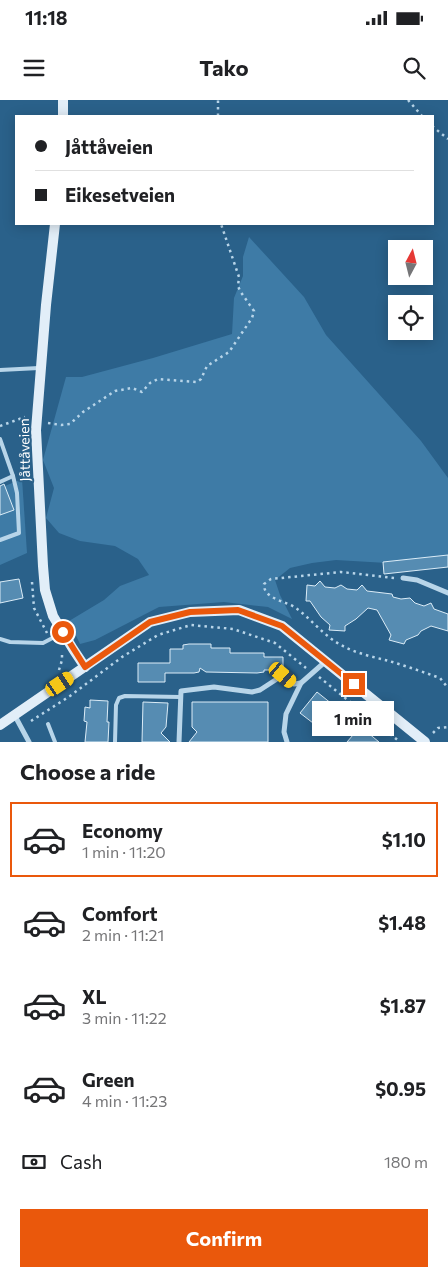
<!DOCTYPE html>
<html lang="en">
<head>
<meta charset="utf-8">
<style>
  body { margin:0; font-family:Commissioner,sans-serif; background:#f2f2f2; color:#202124; height:100vh; display:flex; flex-direction:column; font-size:19px; white-space:nowrap }
  * { box-sizing:border-box; margin:0 }
  p { font-size:16px; color:#757577 }
  .icon { flex:none; width:28px; height:28px; fill:none; stroke:currentColor; stroke-width:2; stroke-linecap:round; stroke-linejoin:round }
  .map { position:relative; height:642px; overflow:hidden }
  .sheet { display:flex; flex-direction:column; background:#fff; flex:1 }
  .sheet>* { flex:none }
  .hud { position:absolute; left:15px; top:15px; width:419px; height:110px; border-radius:0px; box-shadow:0 2px 12px #0003; display:grid; align-content:center; height:110px; padding:0 20px; background:#fff }
  .needle { width:32px; rotate:7deg }
  .buttons { position:absolute; left:388px; top:140px; display:grid; gap:10px }
  .buttons a { display:grid; place-items:center; width:45px; height:45px; border-radius:0px; background:#fff; box-shadow:0 2px 12px #0003; font-size:25px }
  .end { position:absolute; width:22px; height:22px; margin:-11px; border:6px solid #ea580c; background:#fff; box-shadow:0 0 0 2px #fff }
  .from { border-radius:50% }
  .bubble { position:absolute; height:35px; border-radius:0px; background:#fff; box-shadow:0 2px 12px #0003; font-size:16px; font-weight:700; line-height:35px; text-align:center }
  .car { position:absolute; width:15px; height:30px; margin:-15px -8px; border-radius:6px; box-shadow:0 0 4px 1px #0007; background:linear-gradient(#f5c518 24%,#345 0 40%,#f5c518 0 76%,#345 0 86%,#f5c518 0) }
  .hud b { display:flex; align-items:center; gap:18px; height:48px; font-size:19px }
  .hud b+b { border-top:1px solid #e0e0e0 }
  .hud i { width:12px; height:12px; background:#202124 }
  ul { padding:0; list-style:none }
  li { display:flex; align-items:center; gap:15px; height:75px; margin:0 10px 8px; padding:0 10px; border:2px solid transparent; border-radius:0px }
  li div { flex:1 }
  li b { display:block; font-size:19px }
  li em { font-style:normal; font-weight:700 }
  li.selected { border-color:#ea580c }
  li>.icon { width:45px; height:45px; stroke-width:1.5 }
  h2 { padding:0 20px; font-size:22px; line-height:60px }
  .pay { display:flex; align-items:center; gap:12px; height:55px; padding:0 20px; font-size:19px }
  .pay p { margin-inline-start:auto }
  .primary-button { display:flex; gap:10px; margin-top:auto; padding:10px 20px }
  .primary-button a { flex:1; height:58px; border-radius:0px; background:#ea580c; color:#fff; font-size:20px; font-weight:700; line-height:58px; text-align:center }
  .status { display:flex; justify-content:space-between; align-items:center; height:35px; padding:0 25px; background:#fff; direction:ltr }
  .status svg { height:14px; fill:currentColor }
  header { display:flex; justify-content:space-between; align-items:center; height:65px; padding:0 20px; background:#fff; font-size:22px; font-weight:700 }
  .map>svg:first-child { display:block }
  .green { fill:#3e7ba6 }
  .building { fill:#568cb2; stroke:#dbecf7 }
  .lines { fill:none; stroke-linecap:round; stroke-linejoin:round }
  .path { stroke:#b8d5e9; stroke-width:2.5; stroke-dasharray:2.5 4; stroke-linecap:butt }
  .lane { stroke:#b8d5e9; stroke-width:4 }
  .street { stroke:#b8d5e9; stroke-width:5 }
  .secondary { stroke:#e2eef8; stroke-width:10 }
  .route { stroke:#ea580c; stroke-width:6 }
  .labels { text-anchor:middle; dominant-baseline:central; stroke-width:4; stroke-linejoin:round; paint-order:stroke }
  .street-label { font-size:14px; fill:#fff; stroke:#2a618a }
</style>
</head>
<body>
<div class="status"><b>11:18</b><svg viewBox="0 0 49 12"><path d="M0 12V9h3v3zM5 12V6h3v6zM10 12V3h3v9zM15 12V0h3v12zM26 1h20v11H26zM47 4h2v5h-2z"/></svg></div>
<header><svg class="icon" aria-label="menu" viewBox="0 0 24 24"><path d="M4 6h16M4 12h16M4 18h16"/></svg>Tako<svg class="icon" aria-label="search" viewBox="0 0 24 24"><circle cx="10" cy="10" r="6"/><path d="M15 15l6 6"/></svg></header>
<div class="map">
<svg width="448" height="642" viewBox="0 0 448 642">
  <rect width="100%" height="100%" fill="#2a618a"/>
  <g class="green">
    <path d="M249,137L304,197L326,235L421,341L448,378V455L404,464L336,460L312,463L290,468L275,480L280,495L292,519L268,507L224,502L159,507L95,540L80,544L69,521L104,500L120,486L149,475L138,459L115,446L80,441L59,433L46,418L54,388L43,360L66,277H82L153,258L232,234L234,198L243,176V157Z"/>
    <path d="M22,379L27,453L0,465V388Z"/>
  </g>
  <g class="building">
    <path d="M4,384L14,410L0,415V386Z"/>
    <path d="M448,455V467L384,474L383,462Z"/>
    <path d="M19,479L23,498L0,503V482Z"/>
    <path d="M320,481L325,487L335,488L341,485L347,489L357,490L362,485L367,491L392,494L393,497L401,499L410,498L415,503L424,506L431,503L434,509L448,514V531L431,526L421,531L418,535L406,540L404,544L389,540L391,535L377,510L368,508L356,519L345,526V531L329,530L330,525L321,517L310,501H306L307,485L315,486Z"/>
    <path d="M189,544H211V548H230V553H264V557H283V570H264V572L257,573L206,572L200,568L199,572L194,573H165V582H138V563H170V549H183V545Z"/>
    <path d="M317,592L337,608L325,623L318,617L313,623L300,613Z"/>
    <path d="M90,600L108,601L107,622H109L108,642H85L87,622L84,621L85,607L90,608Z"/>
    <path d="M143,602L168,603L166,627L161,633L170,642H142Z"/>
    <path d="M192,602H268V642H189L197,632L192,627Z"/>
    <path d="M355,622L379,642H347L353,635L347,631Z"/>
  </g>
  <g class="lines">
    <g class="path">
      <path d="M408,0L422,16"/>
      <path d="M218,16V0"/>
      <path d="M432,26L448,39"/>
      <path d="M48,323L61,325L70,324L83,312L115,291L132,288L142,292L150,283L158,279L197,282L201,279L207,266L229,252L252,218L254,211L240,191L238,186L239,177L221,124"/>
      <path d="M0,326L25,317"/>
      <path d="M394,478L341,472L271,479L264,484C263,499 286,501 296,508C311,519 324,536 341,545C355,553 373,557 389,561C406,566 423,572 440,578L448,588"/>
      <path d="M32,482L34,508L47,533"/>
      <path d="M59,570L62,560V554"/>
      <path d="M319,577L400,642"/>
      <path d="M31,621L70,596L122,557L158,535L191,525L233,529L275,543L306,568"/>
      <path d="M433,633L438,628L448,627"/>
    </g>
    <g class="lane">
      <path d="M0,270L39,268"/>
      <path d="M0,339L13,376L17,393L19,433L0,440"/>
      <path d="M0,382L13,376"/>
      <path d="M0,539L10,542L43,543L62,533"/>
      <path d="M48,624L55,642"/>
      <path d="M115,642L116,605L119,598L125,596L180,597"/>
    </g>
    <g class="street">
      <path d="M403,478L417,480L448,493"/>
      <path d="M15,616L29,642"/>
      <path d="M179,642L181,591L214,587L252,592L260,590L283,575L294,584L301,583"/>
      <path d="M287,642L284,632L286,614L301,583L326,561"/>
    </g>
    <g class="secondary">
      <path d="M63,0V16"/>
      <path d="M55,124L46,205L36,330L43,466L45,490L53,516L73,549L85,567"/>
      <path d="M0,625L150,522L190,512L239,510L282,526L425,642"/>
    </g>
  </g>
  <g class="lines">
    <path class="route" d="M63,532L85,567L150,522L190,512L238,510L282,526L354,584"/>
  </g>
  <g class="labels">
    <g class="street-label">
      <text transform="translate(24 350) rotate(-91)">Jåttåveien</text>
    </g>
  </g>
</svg>
<div class="buttons">
<a><svg class="needle" viewBox="-14 -14 28 28"><path d="M0-13l5 13h-10z" fill="#e53935"/><path d="M0 13l5-13h-10z" fill="#757577"/></svg></a>
<a><svg class="icon" aria-label="locate" viewBox="0 0 24 24"><circle cx="12" cy="12" r="6"/><path d="M12 2v4M12 18v4M2 12h4M18 12h4"/></svg></a>
</div>
<i class="end from" style="left:63px;top:532px"></i>
<i class="end" style="left:354px;top:584px"></i>
<div class="bubble" style="left:312px;top:601px;width:82px">1 min</div>
<i class="car" style="left:283px;top:575px;rotate:130deg"></i>
<i class="car" style="left:60px;top:584px;rotate:56deg"></i>
<div class="hud">
<b><i class="from"></i>Jåttåveien</b>
<b><i></i>Eikesetveien</b>
</div>
</div>
<section class="sheet">
<h2>Choose a ride</h2>
<ul>
<li class="selected"><svg class="icon" aria-label="car" viewBox="0 0 24 24"><path d="M5 17H2v-5l4-1 3-4h7l3 4 3 1v5h-3M9 17h6M6 11h13"/><circle cx="7" cy="17" r="2"/><circle cx="17" cy="17" r="2"/></svg><div><b>Economy</b><p>1 min · 11:20</p></div><em>$1.10</em></li>
<li><svg class="icon" aria-label="car" viewBox="0 0 24 24"><path d="M5 17H2v-5l4-1 3-4h7l3 4 3 1v5h-3M9 17h6M6 11h13"/><circle cx="7" cy="17" r="2"/><circle cx="17" cy="17" r="2"/></svg><div><b>Comfort</b><p>2 min · 11:21</p></div><em>$1.48</em></li>
<li><svg class="icon" aria-label="car" viewBox="0 0 24 24"><path d="M5 17H2v-5l4-1 3-4h7l3 4 3 1v5h-3M9 17h6M6 11h13"/><circle cx="7" cy="17" r="2"/><circle cx="17" cy="17" r="2"/></svg><div><b>XL</b><p>3 min · 11:22</p></div><em>$1.87</em></li>
<li><svg class="icon" aria-label="car" viewBox="0 0 24 24"><path d="M5 17H2v-5l4-1 3-4h7l3 4 3 1v5h-3M9 17h6M6 11h13"/><circle cx="7" cy="17" r="2"/><circle cx="17" cy="17" r="2"/></svg><div><b>Green</b><p>4 min · 11:23</p></div><em>$0.95</em></li>
</ul>
<div class="pay"><svg class="icon" aria-label="cash" viewBox="0 0 24 24"><path d="M3 7h18v10H3z"/><circle cx="12" cy="12" r="2"/></svg>Cash<p>180 m</p></div>
<div class="primary-button"><a>Confirm</a></div>
</section>
</body>
</html>
